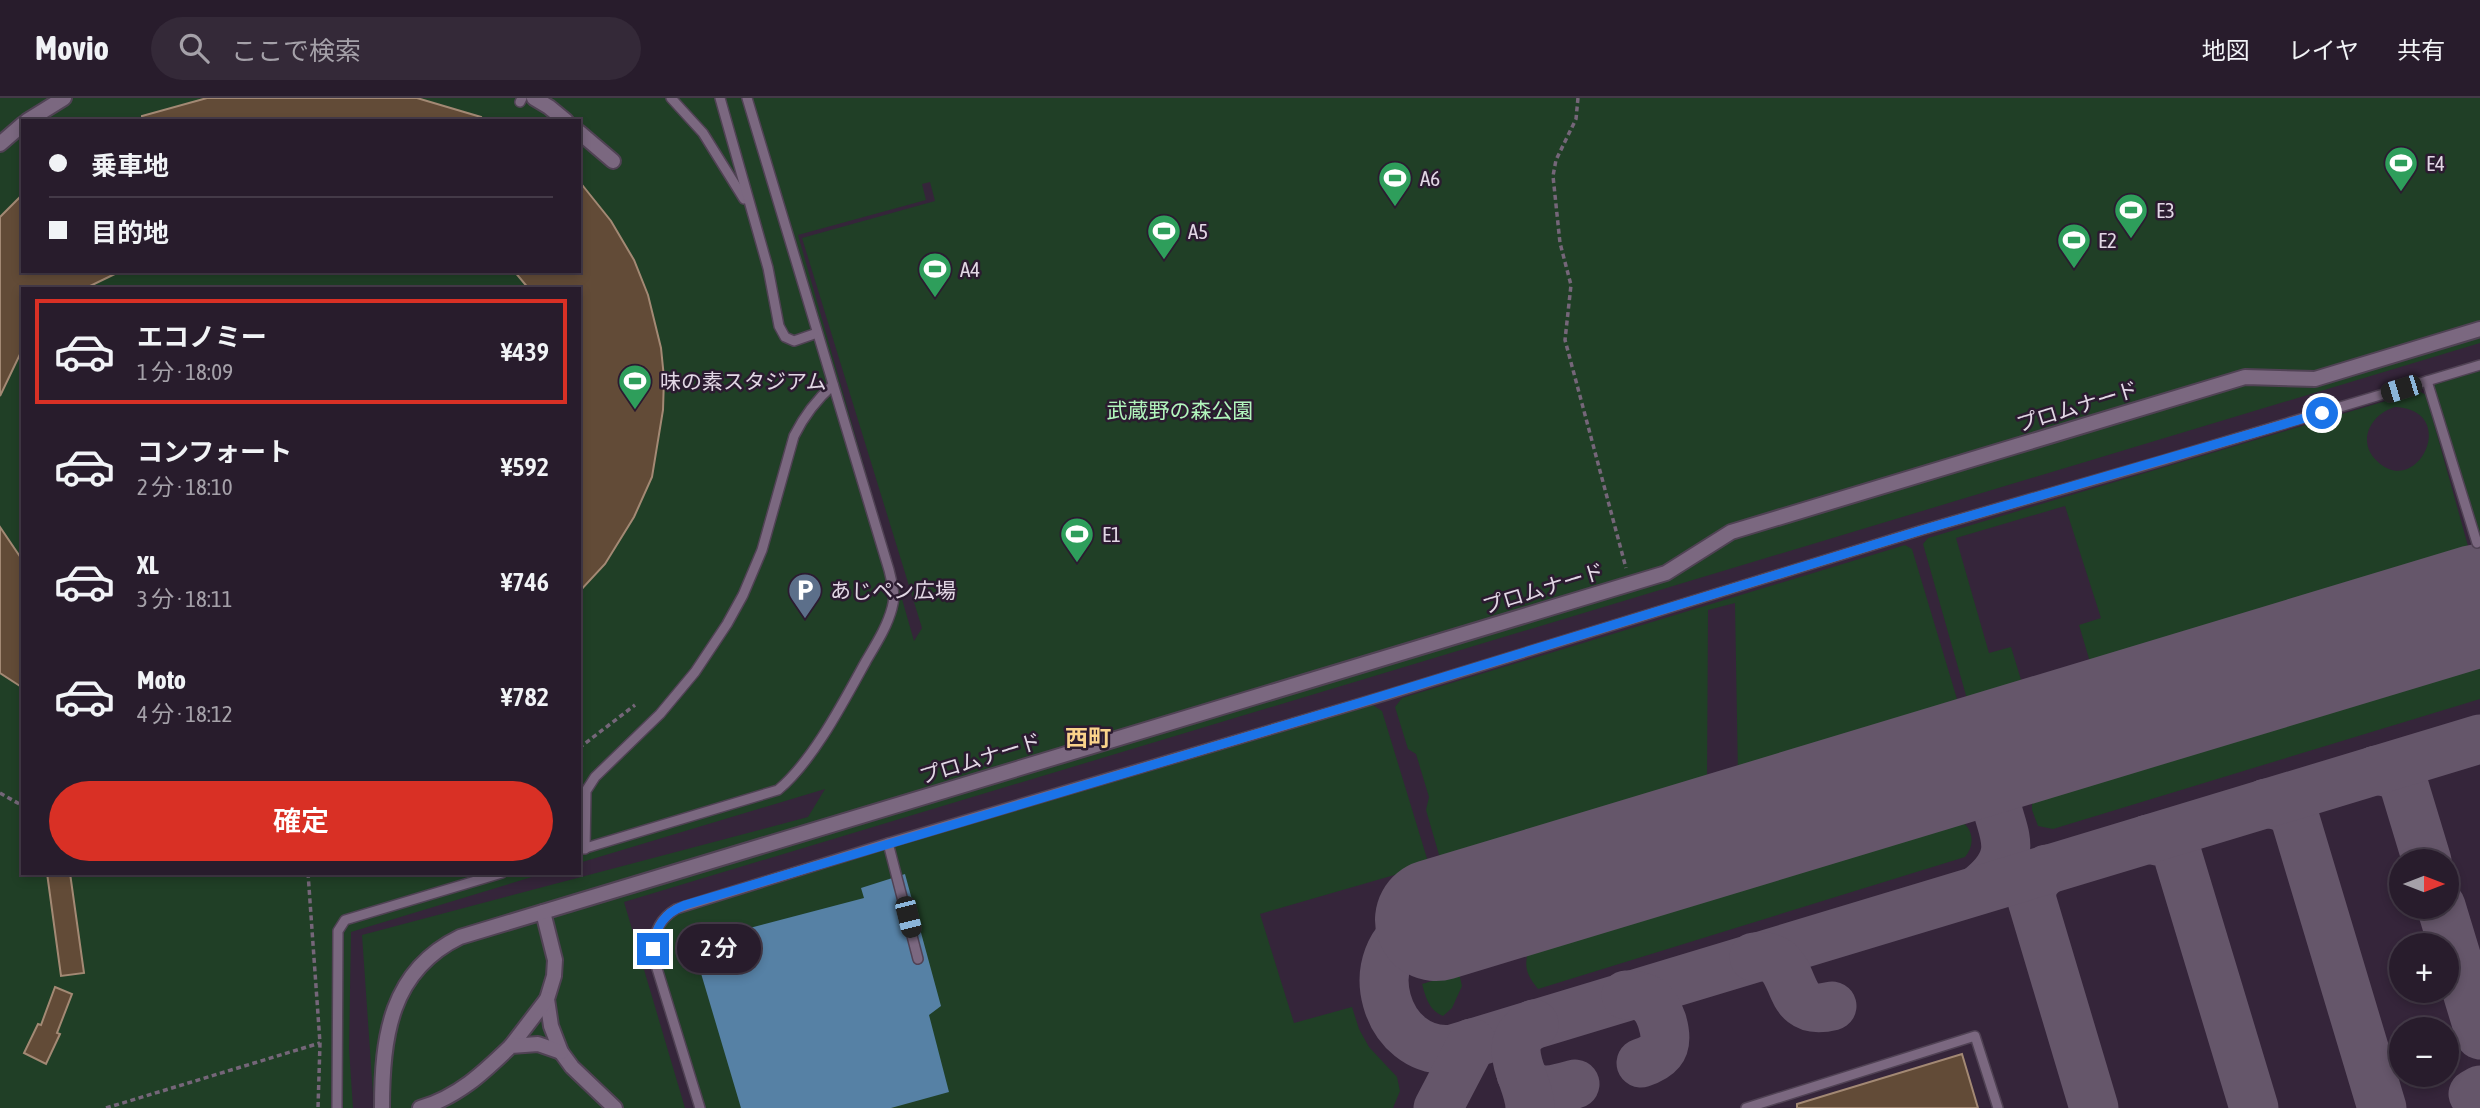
<!DOCTYPE html>
<html lang="ja">
<head>
<meta charset="utf-8">
<style>
  body { margin:0; font-family:"Asap Condensed","Noto Sans JP",sans-serif; background:#342938; color:#f1f3f6; height:100vh; display:flex; flex-direction:column; font-size:26px; white-space:nowrap }
  * { box-sizing:border-box; margin:0 }
  p { font-size:23px; color:#a5a1a9 }
  .icon { flex:none; width:38px; height:38px; fill:none; stroke:currentColor; stroke-width:2; stroke-linecap:round; stroke-linejoin:round }
  .map { position:relative; flex:1; overflow:hidden }
  .drawer { position:absolute; left:21px; top:189px; width:560px; height:588px; display:flex; flex-direction:column; background:#281c2c; border-radius:0px; box-shadow:0 4px 10px #0003,0 0 0 2px #443a48 }
  .drawer>* { flex:none }
  .guide { position:absolute; left:21px; top:21px; width:560px; height:154px; border-radius:0px; box-shadow:0 4px 10px #0003,0 0 0 2px #443a48; display:grid; align-content:center; height:154px; padding:0 28px; background:#281c2c }
  .needle { width:46px; rotate:90deg }
  .controls { position:absolute; left:2389px; top:751px; display:grid; gap:14px }
  .controls a { display:grid; place-items:center; width:70px; height:70px; border-radius:50%; background:#281c2c; box-shadow:0 4px 10px #0003,0 0 0 2px #443a48; font-size:35px }
  .end { position:absolute; width:32px; height:32px; margin:-16px; border:9px solid #1a73e8; background:#fff; box-shadow:0 0 0 4px #fff }
  .from { border-radius:50% }
  .bubble { position:absolute; height:49px; border-radius:24px; background:#281c2c; box-shadow:0 4px 10px #0003,0 0 0 2px #443a48; font-size:23px; font-weight:600; line-height:49px; text-align:center }
  .car { position:absolute; width:21px; height:42px; margin:-21px -10px; border-radius:9px; box-shadow:0 0 5px 2px #0007; background:linear-gradient(#222 24%,#8ab4d8 0 40%,#222 0 76%,#8ab4d8 0 86%,#222 0) }
  .guide b { display:flex; align-items:center; gap:24px; height:66px; font-size:26px }
  .guide b+b { border-top:2px solid #443a48 }
  .guide i { width:18px; height:18px; background:#f1f3f6 }
  ul { padding:12px 0 0; list-style:none }
  li { display:flex; align-items:center; gap:21px; height:105px; margin:0 14px 10px; padding:0 14px; border:4px solid transparent; border-radius:0px }
  li div { flex:1 }
  li b { display:block; font-size:26px }
  li em { font-style:normal; font-weight:600 }
  li.current { border-color:#d93025 }
  li>.icon { width:63px; height:63px; stroke-width:1.5 }
  .primary-button { display:flex; gap:14px; margin-top:auto; padding:14px 28px }
  .primary-button a { flex:1; height:80px; border-radius:42px; background:#d93025; color:#fff; font-size:28px; font-weight:600; line-height:80px; text-align:center }
  header { display:flex; align-items:center; gap:42px; box-sizing:border-box; height:98px; padding:0 35px; background:#281c2c; border-bottom:2px solid #443a48 }
  header strong { font-size:33px }
  nav { display:flex; gap:38px; margin-inline-start:auto; font-size:24px }
  .search { width:490px; height:63px; background:#342938; display:flex; align-items:center; gap:18px; box-sizing:border-box; padding:0 24px; border-radius:38px; color:#a5a1a9; font-size:26px }
  .map>svg:first-child { display:block }
  .green { fill:#203f26; fill-rule:evenodd }
  .water { fill:#5681a5 }
  .lines { fill:none; stroke-linecap:round; stroke-linejoin:round }
  .taxiway { stroke:#65566a; stroke-width:49 }
  .runway { stroke:#65566a; stroke-width:122 }
  .building { fill:#624b37; stroke:#a38974; stroke-width:2 }
  .service-casing { stroke:#504254; stroke-width:12 }
  .pedestrian-casing { stroke:#504254; stroke-width:18 }
  .path { stroke:#756679; stroke-width:3.5; stroke-dasharray:5 3.5; stroke-linecap:butt }
  .service { stroke:#7b6880; stroke-width:9 }
  .pedestrian { stroke:#7b6880; stroke-width:14 }
  .route { stroke:#1a73e8; stroke-width:9 }
  .labels { text-anchor:middle; dominant-baseline:central; stroke-width:5; stroke-linejoin:round; paint-order:stroke }
  .poi-label { font-size:21px; fill:#e2d7e5; stroke:#2b1b30; text-anchor:start }
  .street-label { font-size:21px; fill:#e2d7e5; stroke:#2b1b30 }
  .park-label { font-size:21px; fill:#b2f6bd; stroke:#2b1b30 }
  .neighbourhood-label { font-size:23px; font-weight:bold; fill:#fad38b; stroke:#2b1b30 }
</style>
</head>
<body>
<header>
<strong>Movio</strong>
<div class="search"><svg class="icon" aria-label="search" viewBox="0 0 24 24"><circle cx="10" cy="10" r="6"/><path d="M15 15l6 6"/></svg>ここで検索</div>
<nav><a>地図</a><a>レイヤ</a><a>共有</a></nav>
</header>
<div class="map">
<svg width="2480" height="1010" viewBox="0 0 2480 1010">
  <rect width="100%" height="100%" fill="#35253a"/>
  <g class="green">
    <path d="M0,0H2480V245L624,804L685,1010H374L362,837L808,719L825,691L579,765V191H23V775H545L351,834L349,951L353,1010H0ZM23,23H579V173H23ZM930,84L935,103L802,140L922,530L914,543L798,137L926,102L922,86Z"/>
    <path d="M2480,268V444L2431,282Z"/>
    <path d="M2419,293L2426,297L2468,448L2090,564L2079,527L2101,520L2065,408L1956,440L1989,555L2011,549L2022,585L1967,601L1923,446L1928,440ZM2395,309C2461,312 2417,402 2377,363C2356,343 2371,316 2395,309Z"/>
    <path d="M1905,447L1912,451L1960,611L1738,678L1735,505L1708,512L1707,688L1442,767L1426,712L1429,699L1416,656L1408,651L1395,609L1402,600Z"/>
    <path d="M2480,559V601L2053,731L2038,728L2032,712V702L2044,691Z"/>
    <path d="M1371,606L1382,613L1429,767L1260,816L1294,925L1352,909L1359,931L1369,949L1397,979L1400,993L1393,1010H703L652,844L672,810Z"/>
    <path d="M1955,720C1972,726 1977,745 1965,759L1538,891C1527,878 1523,868 1529,852Z"/>
    <path d="M1459,875L1462,888L1452,910L1443,918C1429,912 1426,900 1422,886Z"/>
  </g>
  <path class="water" d="M905,776L941,908L929,917L949,994L891,1010H741L692,845L864,800L861,790Z"/>
  <g class="lines">
    <g class="taxiway">
      <path d="M2376,672L2395,676L2404,687L2427,763"/>
      <path d="M1929,673C1957,669 1978,680 1996,702"/>
      <path d="M2266,705L2285,709L2295,720L2382,1010"/>
      <path d="M2148,741L2167,745L2177,755L2254,1010"/>
      <path d="M2047,771L2034,784L2031,799L2094,1010"/>
      <path d="M1978,792C2037,746 1981,721 1999,676C2004,662 2017,653 2028,643"/>
      <path d="M2441,808L2480,937"/>
      <path d="M1419,827C1356,855 1385,959 1453,951L2480,641"/>
      <path d="M1754,859C1805,853 1777,922 1832,908"/>
      <path d="M1626,897C1647,896 1656,905 1662,923C1669,946 1665,957 1641,965"/>
      <path d="M1521,976C1534,999 1554,992 1575,986"/>
      <path d="M2473,996L2480,992"/>
      <path d="M1438,1010L1472,945"/>
      <path d="M1530,1010C1530,981 1496,946 1534,926"/>
    </g>
    <path class="runway" d="M1436,822L2480,507"/>
  </g>
  <g class="building">
    <path d="M207,0H417L481,19L480,23H142V18Z"/>
    <path d="M579,83L611,123L634,162L648,197L661,250L664,280L663,312L652,379L634,419L605,466L579,494V191H529L514,173H579Z"/>
    <path d="M23,96V173H121L84,191H23V250L0,298V119Z"/>
    <path d="M0,429L23,463V590L0,575Z"/>
    <path d="M47,775H70L84,875L61,878Z"/>
    <path d="M55,889L72,896L57,935L60,936L46,966L24,955L38,926L41,927Z"/>
    <path d="M1962,956L1978,1010H1797V1006Z"/>
  </g>
  <g class="lines">
    <g class="service-casing">
      <g id="service">
        <path d="M671,0L703,35L744,101"/>
        <path d="M720,0L768,170L779,228L785,239L794,243L817,235"/>
        <path d="M520,4L522,0"/>
        <path d="M2427,283L2477,445"/>
        <path d="M888,745L918,861"/>
        <path d="M585,751L586,693L595,679L660,616L695,574L727,526L743,497L762,452L794,338C804,318 816,302 833,287"/>
        <path d="M579,752L778,692C813,663 844,603 866,563C876,546 887,529 892,510C896,497 892,485 889,472L747,0"/>
        <path d="M337,1010L338,833L345,822L502,775"/>
        <path d="M700,1010L655,864C651,841 656,823 676,811L888,745L1384,598L1922,432L2164,362L2480,267"/>
        <path d="M1746,1010L1975,938L1998,1010"/>
      </g>
    </g>
    <g class="pedestrian-casing">
      <g id="pedestrian">
        <path d="M534,0L549,9L566,23"/>
        <path d="M27,23L64,0"/>
        <path d="M579,34L613,63"/>
        <path d="M0,46L23,26"/>
        <path d="M543,814L555,862L554,878L547,901L551,928L561,954L572,969L615,1010"/>
        <path d="M511,948L547,901"/>
        <path d="M382,1010C382,939 390,873 460,839L1666,475L1731,434L2245,279L2315,281L2480,231"/>
        <path d="M420,1010C458,999 483,975 511,948L538,946L561,954"/>
      </g>
    </g>
    <g class="path">
      <path d="M1578,0L1576,21L1556,62L1553,78L1560,145L1571,187L1565,242L1626,470"/>
      <path d="M579,650L635,607"/>
      <path d="M0,695L23,708"/>
      <path d="M308,775L320,945L318,1010"/>
      <path d="M106,1010L320,945"/>
    </g>
    <use href="#service" class="service"/>
    <use href="#pedestrian" class="pedestrian"/>
  </g>
  <g class="lines">
    <path class="route" d="M653,851C655,829 664,815 685,807L1359,605L1922,432L2322,315"/>
  </g>
  <defs>
    <g id="stadium-pin" transform="scale(1.75)"><path d="M0 17L-7.5 6A9.5 9.5 0 1 1 7.5 6Z" fill="#2e9e5b" stroke="#2b1b30"/><path d="M0-5a6.5 5 0 1 0 0 10a6.5 5 0 1 0 0-10ZM-3.5-1.8h7v3.6h-7Z" fill="#fff"/></g>
    <g id="parking-pin" transform="scale(1.75)"><path d="M0 17L-7.5 6A9.5 9.5 0 1 1 7.5 6Z" fill="#5c6f8a" stroke="#2b1b30"/><path d="M-3.5-5.5H1a3.5 3.5 0 0 1 0 7H-1V5.5H-3.5ZM-1-3.4V-.6H.8a1.4 1.4 0 0 0 0-2.8Z" fill="#fff"/></g>
  </defs>
  <g fill-rule="evenodd">
    <use href="#stadium-pin" x="2401" y="65"/>
    <use href="#stadium-pin" x="1395" y="80"/>
    <use href="#stadium-pin" x="2131" y="112"/>
    <use href="#stadium-pin" x="1164" y="133"/>
    <use href="#stadium-pin" x="2074" y="142"/>
    <use href="#stadium-pin" x="935" y="171"/>
    <use href="#stadium-pin" x="635" y="283"/>
    <use href="#stadium-pin" x="1077" y="436"/>
    <use href="#parking-pin" x="805" y="492"/>
  </g>
  <g class="labels">
    <g class="poi-label">
      <text x="2426" y="65">E4</text>
      <text x="1420" y="80">A6</text>
      <text x="2156" y="112">E3</text>
      <text x="1188" y="133">A5</text>
      <text x="2098" y="142">E2</text>
      <text x="960" y="171">A4</text>
      <text x="660" y="283">味の素スタジアム</text>
      <text x="1102" y="436">E1</text>
      <text x="830" y="492">あじペン広場</text>
    </g>
    <g class="street-label">
      <text transform="translate(2077 308) rotate(-17)">プロムナード</text>
      <text transform="translate(1543 490) rotate(-17)">プロムナード</text>
      <text transform="translate(980 660) rotate(-17)">プロムナード</text>
    </g>
    <g class="park-label">
      <text x="1180" y="312">武蔵野の森公園</text>
    </g>
    <g class="neighbourhood-label">
      <text x="1088" y="640">西町</text>
    </g>
  </g>
</svg>
<div class="controls">
<a><svg class="needle" viewBox="-14 -14 28 28"><path d="M0-13l5 13h-10z" fill="#e53935"/><path d="M0 13l5-13h-10z" fill="#a5a1a9"/></svg></a>
<a>+</a>
<a>−</a>
</div>
<i class="end from" style="left:2322px;top:315px"></i>
<i class="end" style="left:653px;top:851px"></i>
<div class="bubble" style="left:677px;top:826px;width:84px">2 分</div>
<i class="car" style="left:2401px;top:291px;rotate:253deg"></i>
<i class="car" style="left:908px;top:819px;rotate:166deg"></i>
<div class="guide">
<b><i class="from"></i>乗車地</b>
<b><i></i>目的地</b>
</div>
<section class="drawer">
<ul>
<li class="current"><svg class="icon" aria-label="car" viewBox="0 0 24 24"><path d="M5 17H2v-5l4-1 3-4h7l3 4 3 1v5h-3M9 17h6M6 11h13"/><circle cx="7" cy="17" r="2"/><circle cx="17" cy="17" r="2"/></svg><div><b>エコノミー</b><p>1 分 · 18:09</p></div><em>¥439</em></li>
<li><svg class="icon" aria-label="car" viewBox="0 0 24 24"><path d="M5 17H2v-5l4-1 3-4h7l3 4 3 1v5h-3M9 17h6M6 11h13"/><circle cx="7" cy="17" r="2"/><circle cx="17" cy="17" r="2"/></svg><div><b>コンフォート</b><p>2 分 · 18:10</p></div><em>¥592</em></li>
<li><svg class="icon" aria-label="car" viewBox="0 0 24 24"><path d="M5 17H2v-5l4-1 3-4h7l3 4 3 1v5h-3M9 17h6M6 11h13"/><circle cx="7" cy="17" r="2"/><circle cx="17" cy="17" r="2"/></svg><div><b>XL</b><p>3 分 · 18:11</p></div><em>¥746</em></li>
<li><svg class="icon" aria-label="car" viewBox="0 0 24 24"><path d="M5 17H2v-5l4-1 3-4h7l3 4 3 1v5h-3M9 17h6M6 11h13"/><circle cx="7" cy="17" r="2"/><circle cx="17" cy="17" r="2"/></svg><div><b>Moto</b><p>4 分 · 18:12</p></div><em>¥782</em></li>
</ul>
<div class="primary-button"><a>確定</a></div>
</section>
</div>
</body>
</html>
